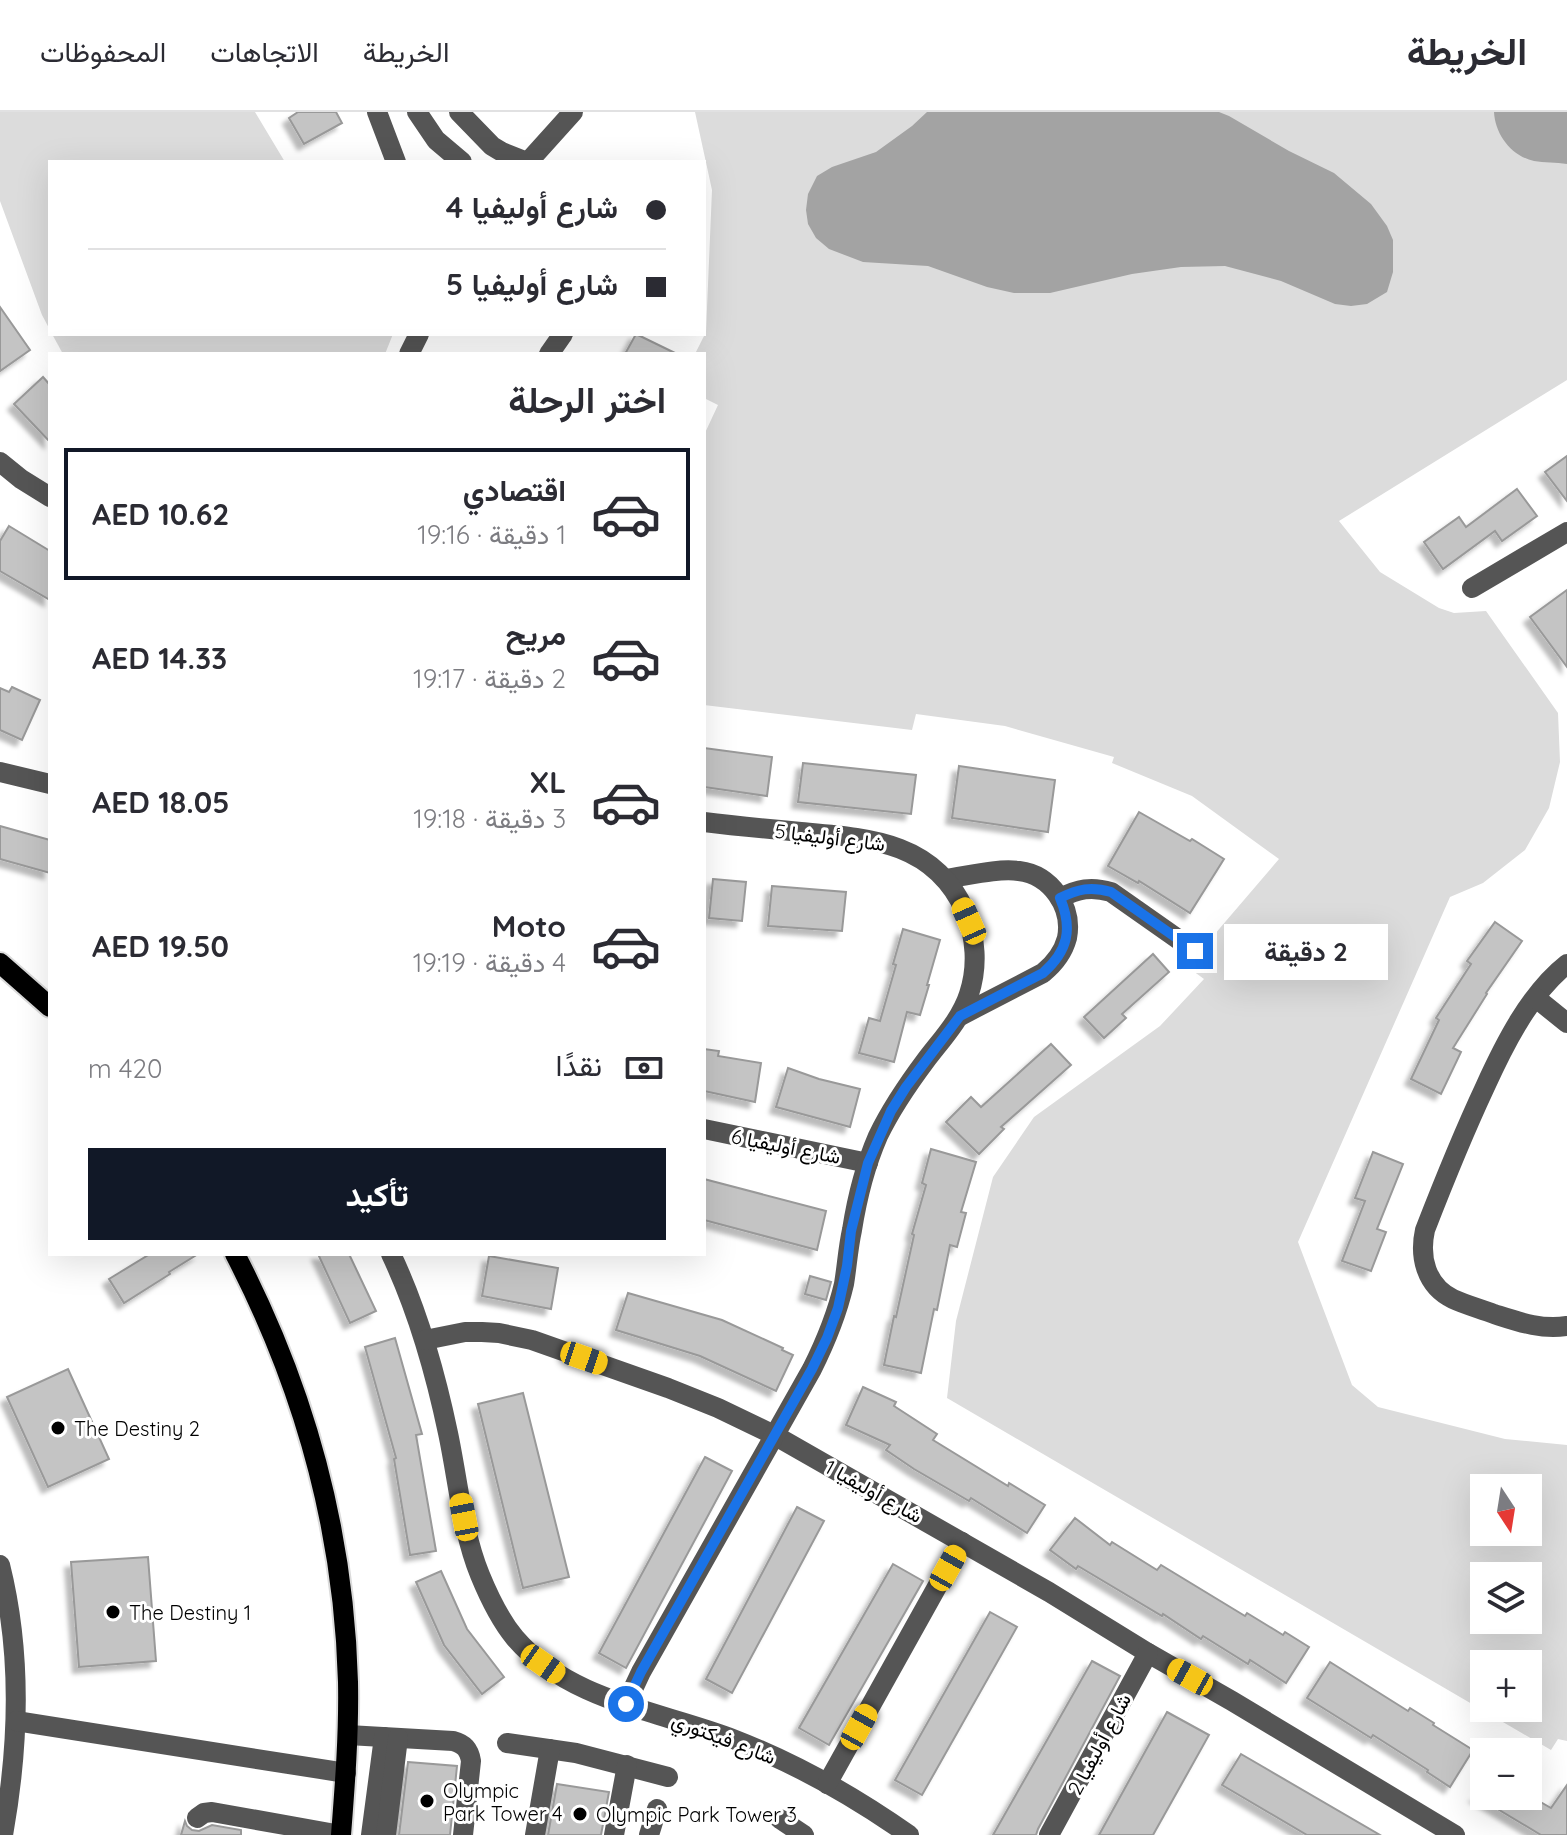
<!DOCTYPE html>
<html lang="ar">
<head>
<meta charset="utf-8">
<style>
  body { margin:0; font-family:Quicksand,Vazirmatn,sans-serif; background:#f2f2f3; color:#2b2b33; direction:rtl; height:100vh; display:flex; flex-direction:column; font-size:30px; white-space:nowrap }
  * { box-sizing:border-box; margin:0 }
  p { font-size:26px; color:#7c7c81 }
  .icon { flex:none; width:44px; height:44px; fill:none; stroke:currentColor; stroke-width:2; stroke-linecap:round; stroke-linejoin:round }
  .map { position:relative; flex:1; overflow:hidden; direction:ltr }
  .side { position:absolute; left:48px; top:240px; width:658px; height:904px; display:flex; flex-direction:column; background:#fff; border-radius:0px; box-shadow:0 8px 32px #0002; direction:rtl }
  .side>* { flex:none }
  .banner { position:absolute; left:48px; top:48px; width:658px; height:176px; border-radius:0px; box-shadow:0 8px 32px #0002; direction:rtl; display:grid; align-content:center; height:176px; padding:0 40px; background:#fff }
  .needle { width:52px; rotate:168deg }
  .buttons { position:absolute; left:1470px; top:1362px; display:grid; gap:16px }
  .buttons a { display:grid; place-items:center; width:72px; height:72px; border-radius:0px; background:#fff; box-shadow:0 8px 32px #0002; font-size:40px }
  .end { position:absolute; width:36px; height:36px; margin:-18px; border:10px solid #1a73e8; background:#fff; box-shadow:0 0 0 4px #fff }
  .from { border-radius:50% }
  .bubble { position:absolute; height:56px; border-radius:0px; background:#fff; box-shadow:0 8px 32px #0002; font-size:26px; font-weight:700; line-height:56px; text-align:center; direction:rtl }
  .car { position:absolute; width:24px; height:48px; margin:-24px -12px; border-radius:10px; box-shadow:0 0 6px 2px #0007; background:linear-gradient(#f5c518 24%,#345 0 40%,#f5c518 0 76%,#345 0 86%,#f5c518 0) }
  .banner b { display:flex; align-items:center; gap:28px; height:76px; font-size:30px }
  .banner b+b { border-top:2px solid #e1e1e2 }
  .banner i { width:20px; height:20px; background:#2b2b33 }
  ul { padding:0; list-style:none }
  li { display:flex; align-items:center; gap:24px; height:132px; margin:0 16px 12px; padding:0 24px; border:4px solid transparent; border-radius:0px }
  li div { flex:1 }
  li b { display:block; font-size:30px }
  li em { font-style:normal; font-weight:700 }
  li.current { border-color:#111827 }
  li>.icon { width:72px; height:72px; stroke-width:1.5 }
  h2 { padding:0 40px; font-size:36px; line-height:96px }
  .pay { display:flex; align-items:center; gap:20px; height:88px; padding:0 40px; font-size:30px }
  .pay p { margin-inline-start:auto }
  .button { display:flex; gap:16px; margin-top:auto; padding:16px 40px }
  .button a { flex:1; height:92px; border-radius:0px; background:#111827; color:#fff; font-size:32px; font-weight:700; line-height:92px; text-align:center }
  header { display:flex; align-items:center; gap:48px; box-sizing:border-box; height:112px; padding:0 40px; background:#fff; border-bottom:2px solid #e1e1e2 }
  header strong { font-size:38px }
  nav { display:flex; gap:44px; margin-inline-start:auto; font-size:28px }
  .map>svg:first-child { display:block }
  .green { fill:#dcdcdc; fill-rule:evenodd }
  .water { fill:#a3a3a3 }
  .building { fill:#c4c4c4; stroke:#999; stroke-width:2; filter:url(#shadow) }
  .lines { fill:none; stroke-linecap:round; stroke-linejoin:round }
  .major-casing { stroke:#dbdbdb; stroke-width:24 }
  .minor { stroke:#555; stroke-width:20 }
  .major { stroke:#000; stroke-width:20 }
  .route { stroke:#1a73e8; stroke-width:10 }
  .poi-dot { fill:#000; stroke:#fff; stroke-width:3 }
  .labels { text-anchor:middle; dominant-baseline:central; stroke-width:6; stroke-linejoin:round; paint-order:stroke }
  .street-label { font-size:20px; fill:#000; stroke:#fff }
  .poi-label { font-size:20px; fill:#000; stroke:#fff; text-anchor:start }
</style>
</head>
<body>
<header>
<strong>الخريطة</strong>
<nav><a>الخريطة</a><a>الاتجاهات</a><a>المحفوظات</a></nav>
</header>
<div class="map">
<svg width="1567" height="1723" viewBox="0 0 1567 1723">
  <defs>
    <filter id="shadow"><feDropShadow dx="-6" dy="6" stdDeviation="2" flood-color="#0004"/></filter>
  </defs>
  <rect width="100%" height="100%" fill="#fff"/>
  <g class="green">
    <path d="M0,0H255L285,50H50V218L42,203L0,89Z"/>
    <path d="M695,0H1567V268L1339,409L1380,460L1439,496L1454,501L1486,499L1558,601L1560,650L1549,696L1525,738L1483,771L1450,785L1298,1130L1352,1273L1378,1295L1505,1327L1567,1333V1629L1558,1627L1551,1638L947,1286L956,1209L993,1065L1034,1005L1160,914L1204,867L1189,856L1208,830L1279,747L1192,684L1112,651L1114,645L1005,614L916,602L912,618L704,593V323L718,293L704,286V242H695L706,220L712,78ZM1484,1376H1528V1420H1484ZM1484,1464H1528V1508H1484ZM1484,1552H1528V1596H1484Z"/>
    <path d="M52,222H393L385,242H63Z"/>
  </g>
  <g class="water">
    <path d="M927,0H1219L1229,4L1289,39L1334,61L1371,92L1387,114L1393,128V160L1387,180L1367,192L1351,194L1335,192L1281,169L1225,154L1181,155L1132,162L1050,181H1014L987,175L928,154L863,150L829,137L816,126L808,112L806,98L808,82L817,64L832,55L876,40L912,14Z"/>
    <path d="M1494,0H1567V52C1556,50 1544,51 1534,49C1511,44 1495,22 1494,0Z"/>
  </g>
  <g class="building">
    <path d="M298,0H336L342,11L304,32L289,6Z"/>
    <path d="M0,195L30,238L0,259Z"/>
    <path d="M636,222L677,242H625Z"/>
    <path d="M43,265L50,273V330L14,292Z"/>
    <path d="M1567,344V389L1545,360Z"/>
    <path d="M1517,377L1537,404L1502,429L1495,419L1443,457L1424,430L1459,405L1466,415Z"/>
    <path d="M9,414L50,439V488L0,459V429Z"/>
    <path d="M1567,478V555L1530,505Z"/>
    <path d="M12,575L40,588L22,628L0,618V576L9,580Z"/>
    <path d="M704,636L772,645L767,684L704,675Z"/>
    <path d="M803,651L916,663L911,702L798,690Z"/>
    <path d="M959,654L1055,668L1048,720L952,706Z"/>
    <path d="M1139,700L1190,729L1192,727L1224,747L1190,801L1139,769L1138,771L1108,754Z"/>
    <path d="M0,714L50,728V761L0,747Z"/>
    <path d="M713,767L746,770L742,809L709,806Z"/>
    <path d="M772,774L846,780L842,819L768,814Z"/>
    <path d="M1495,810L1522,829L1486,881L1487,882L1453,936L1461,940L1441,982L1411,967L1439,908L1436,906L1471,852L1467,849Z"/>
    <path d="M903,817L940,828L927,873H929L920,903L907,900L894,950L859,941L869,906L880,909L896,853L893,852Z"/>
    <path d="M1153,842L1169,860L1122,902L1126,906L1104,926L1084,905Z"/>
    <path d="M1051,932L1071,953L1001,1015L1004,1017L979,1042L946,1010L971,985L981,995Z"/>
    <path d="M704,937L719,939L718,944L761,951L755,990L704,979Z"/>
    <path d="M788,956L819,967L860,977L850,1015L776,995Z"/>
    <path d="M931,1037L976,1050L961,1100L966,1101L957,1135L950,1133L937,1198L934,1197L921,1261L884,1253L894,1204L896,1205L914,1123L912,1122L926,1073L922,1071Z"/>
    <path d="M1373,1040L1403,1052L1377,1117L1386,1120L1371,1159L1342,1149L1365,1089L1355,1086Z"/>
    <path d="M704,1067L826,1099L817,1138L704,1108Z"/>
    <path d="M150,1142H198L169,1160L170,1162L124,1191L109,1167Z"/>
    <path d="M318,1142H349L376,1199L350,1211Z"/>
    <path d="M489,1144L558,1156L551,1197L482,1184Z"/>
    <path d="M810,1164L831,1170L826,1188L805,1182Z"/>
    <path d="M628,1181L722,1208L783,1236L782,1238L793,1243L776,1279L700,1244L616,1218Z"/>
    <path d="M395,1226L422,1322L416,1323L436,1439L410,1443L394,1347L396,1346L365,1235Z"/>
    <path d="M68,1257L109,1347L48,1375L7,1285Z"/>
    <path d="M863,1275L896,1290L894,1294L937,1322L933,1328L1008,1374L1009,1371L1045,1393L1027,1421L971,1386L969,1389L914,1357L886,1338L890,1333L846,1313Z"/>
    <path d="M523,1281L569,1465L523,1476L478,1292Z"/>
    <path d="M705,1345L732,1359L626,1556L599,1541Z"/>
    <path d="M797,1395L824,1409L732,1581L706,1567Z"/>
    <path d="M1075,1406L1110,1433L1112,1430L1157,1458L1161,1453L1245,1504L1247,1501L1283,1523L1285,1520L1309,1535L1286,1571L1250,1548L1248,1552L1203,1524L1201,1527L1163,1502L1162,1504L1078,1454L1076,1457L1050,1438Z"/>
    <path d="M148,1445L156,1549L79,1555L71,1450Z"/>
    <path d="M893,1452L923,1469L829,1633L799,1616Z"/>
    <path d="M441,1459L467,1517L504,1565L482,1582L444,1533L416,1470Z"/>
    <path d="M990,1500L1017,1515L922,1683L895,1668Z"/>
    <path d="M1092,1549L1120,1564L1038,1717L1036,1723H993Z"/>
    <path d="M1330,1550L1408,1599L1410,1596L1434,1611L1433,1613L1473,1638L1450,1675L1427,1660L1428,1658L1373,1623L1371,1626L1307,1586Z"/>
    <path d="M1167,1600L1209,1623L1153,1723H1099Z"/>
    <path d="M1241,1642L1380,1723H1307L1222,1673Z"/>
    <path d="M408,1650L457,1654L450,1723H399Z"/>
    <path d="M557,1672L609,1680L601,1723H548Z"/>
    <path d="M1567,1673V1723H1541L1476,1684H1530L1551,1696Z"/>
    <path d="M185,1709L187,1714L192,1718L199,1719L212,1713L241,1718V1723H181Z"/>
  </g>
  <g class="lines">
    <g class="major-casing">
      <g id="major">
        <path d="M0,851L50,895"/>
        <path d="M235,1142C304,1275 344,1420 348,1570C349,1621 345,1672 341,1723"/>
      </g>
    </g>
    <g class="minor">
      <path d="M377,0L396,50"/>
      <path d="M417,0L436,28L462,50"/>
      <path d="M459,0L492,34L502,40L527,50"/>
      <path d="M528,50L573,0"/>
      <path d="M409,242L419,222"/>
      <path d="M549,242L563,222"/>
      <path d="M0,350L21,367L50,385"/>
      <path d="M1472,476L1567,420"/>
      <path d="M0,660L50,672"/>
      <path d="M945,767C967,764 997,756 1019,759C1051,763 1073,795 1067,826C1063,841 1054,852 1043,861L960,904"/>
      <path d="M1060,786C1078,777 1091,774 1111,780L1195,839"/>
      <path d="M1567,852C1530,881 1504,933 1485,975C1463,1022 1444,1069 1425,1118C1419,1145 1426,1174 1453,1187C1466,1193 1481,1197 1494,1202C1519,1210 1541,1218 1567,1214"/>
      <path d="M1536,886L1567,911"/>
      <path d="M704,1017L868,1051"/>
      <path d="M391,1142C418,1199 435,1259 448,1321C458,1368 462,1419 480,1463C489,1485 500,1508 515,1526C569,1589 660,1599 733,1627C795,1651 855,1685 909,1723"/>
      <path d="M425,1228L465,1220H482L499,1221L532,1228L668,1276L718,1296L774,1323L1049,1480L1148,1541L1232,1589L1455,1723"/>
      <path d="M0,1453C22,1541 19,1634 3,1723"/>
      <path d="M626,1592L641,1560L812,1257C826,1229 837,1202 844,1172C847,1154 848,1136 852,1118C857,1086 865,1054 878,1024C891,997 908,972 926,948C942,927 961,907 969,882C978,855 976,825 965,799C934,729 868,726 801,720C768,717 736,714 704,710"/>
      <path d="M16,1609L346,1661"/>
      <path d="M348,1623L453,1629C464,1632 469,1637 471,1649L463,1723"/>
      <path d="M507,1631L576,1641L668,1665"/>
      <path d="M827,1672L962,1430"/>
      <path d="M197,1706L204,1701L212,1700L341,1723"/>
      <path d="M780,1707L804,1723"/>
      <path d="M371,1723L384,1625"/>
      <path d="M386,1723L398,1626"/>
      <path d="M535,1723L550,1637"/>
      <path d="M614,1723L627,1653"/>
      <path d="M649,1723L657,1697"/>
      <path d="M1049,1723L1148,1541"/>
    </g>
    <use href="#major" class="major"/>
  </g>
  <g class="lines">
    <path class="route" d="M626,1592L641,1560L812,1257L827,1226L838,1196L847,1154L851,1119L868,1051L891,999L906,975L960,904L1043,861C1068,839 1073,817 1060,786C1078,777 1091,774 1111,780L1195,839"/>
  </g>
  <g class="poi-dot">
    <circle cx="58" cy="1316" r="8"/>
    <circle cx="113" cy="1500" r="8"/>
    <circle cx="427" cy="1689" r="8"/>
    <circle cx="580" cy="1702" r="8"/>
  </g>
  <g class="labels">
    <g class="street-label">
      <text transform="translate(830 725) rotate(7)">شارع أوليفيا 5</text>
      <text transform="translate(786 1034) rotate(11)">شارع أوليفيا 6</text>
      <text transform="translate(874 1379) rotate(29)">شارع أوليفيا 1</text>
      <text transform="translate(724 1626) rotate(21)">شارع فيكتوري</text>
      <text transform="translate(1099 1632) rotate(-62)">شارع أوليفيا 2</text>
    </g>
    <g class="poi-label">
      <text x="74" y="1316">The Destiny 2</text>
      <text x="129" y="1500">The Destiny 1</text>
      <text x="443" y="1678">Olympic<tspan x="443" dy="23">Park Tower 4</tspan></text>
      <text x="596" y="1702">Olympic Park Tower 3</text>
    </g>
  </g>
</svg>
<div class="buttons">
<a><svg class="needle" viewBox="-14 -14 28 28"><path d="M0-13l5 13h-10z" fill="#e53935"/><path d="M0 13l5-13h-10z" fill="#7c7c81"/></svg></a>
<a><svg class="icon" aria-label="layers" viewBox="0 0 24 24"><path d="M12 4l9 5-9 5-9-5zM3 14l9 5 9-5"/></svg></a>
<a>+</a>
<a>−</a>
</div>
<i class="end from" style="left:626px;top:1592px"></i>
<i class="end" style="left:1195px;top:839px"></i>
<div class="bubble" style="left:1224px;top:812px;width:164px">2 دقيقة</div>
<i class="car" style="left:969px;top:809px;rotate:336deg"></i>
<i class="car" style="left:584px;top:1246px;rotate:109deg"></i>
<i class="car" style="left:464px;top:1405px;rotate:349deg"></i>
<i class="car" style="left:948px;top:1456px;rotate:29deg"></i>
<i class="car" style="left:543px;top:1552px;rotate:125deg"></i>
<i class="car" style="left:1190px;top:1565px;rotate:299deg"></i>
<i class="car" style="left:859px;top:1615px;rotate:29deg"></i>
<div class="banner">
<b><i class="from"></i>شارع أوليفيا 4</b>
<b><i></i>شارع أوليفيا 5</b>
</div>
<section class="side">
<h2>اختر الرحلة</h2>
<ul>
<li class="current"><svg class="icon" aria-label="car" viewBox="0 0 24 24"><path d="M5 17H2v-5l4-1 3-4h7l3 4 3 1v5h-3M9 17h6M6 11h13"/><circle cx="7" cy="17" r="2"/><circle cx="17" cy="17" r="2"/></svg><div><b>اقتصادي</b><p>1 دقيقة · 19:16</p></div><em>AED 10.62</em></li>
<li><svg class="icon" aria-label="car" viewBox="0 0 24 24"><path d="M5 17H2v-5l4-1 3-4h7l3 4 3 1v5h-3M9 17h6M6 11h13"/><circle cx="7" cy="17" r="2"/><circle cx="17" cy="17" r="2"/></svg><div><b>مريح</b><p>2 دقيقة · 19:17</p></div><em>AED 14.33</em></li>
<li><svg class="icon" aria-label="car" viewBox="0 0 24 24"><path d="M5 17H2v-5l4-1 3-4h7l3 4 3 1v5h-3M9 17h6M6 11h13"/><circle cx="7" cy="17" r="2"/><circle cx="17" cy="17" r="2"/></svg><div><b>XL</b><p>3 دقيقة · 19:18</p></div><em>AED 18.05</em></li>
<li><svg class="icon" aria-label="car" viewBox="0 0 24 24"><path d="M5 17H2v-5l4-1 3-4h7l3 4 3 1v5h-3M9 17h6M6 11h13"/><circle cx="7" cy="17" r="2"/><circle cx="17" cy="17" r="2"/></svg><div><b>Moto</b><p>4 دقيقة · 19:19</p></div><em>AED 19.50</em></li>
</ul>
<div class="pay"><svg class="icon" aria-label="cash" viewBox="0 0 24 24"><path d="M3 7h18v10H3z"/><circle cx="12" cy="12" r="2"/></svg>نقدًا<p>420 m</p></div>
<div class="button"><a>تأكيد</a></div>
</section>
</div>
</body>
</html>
